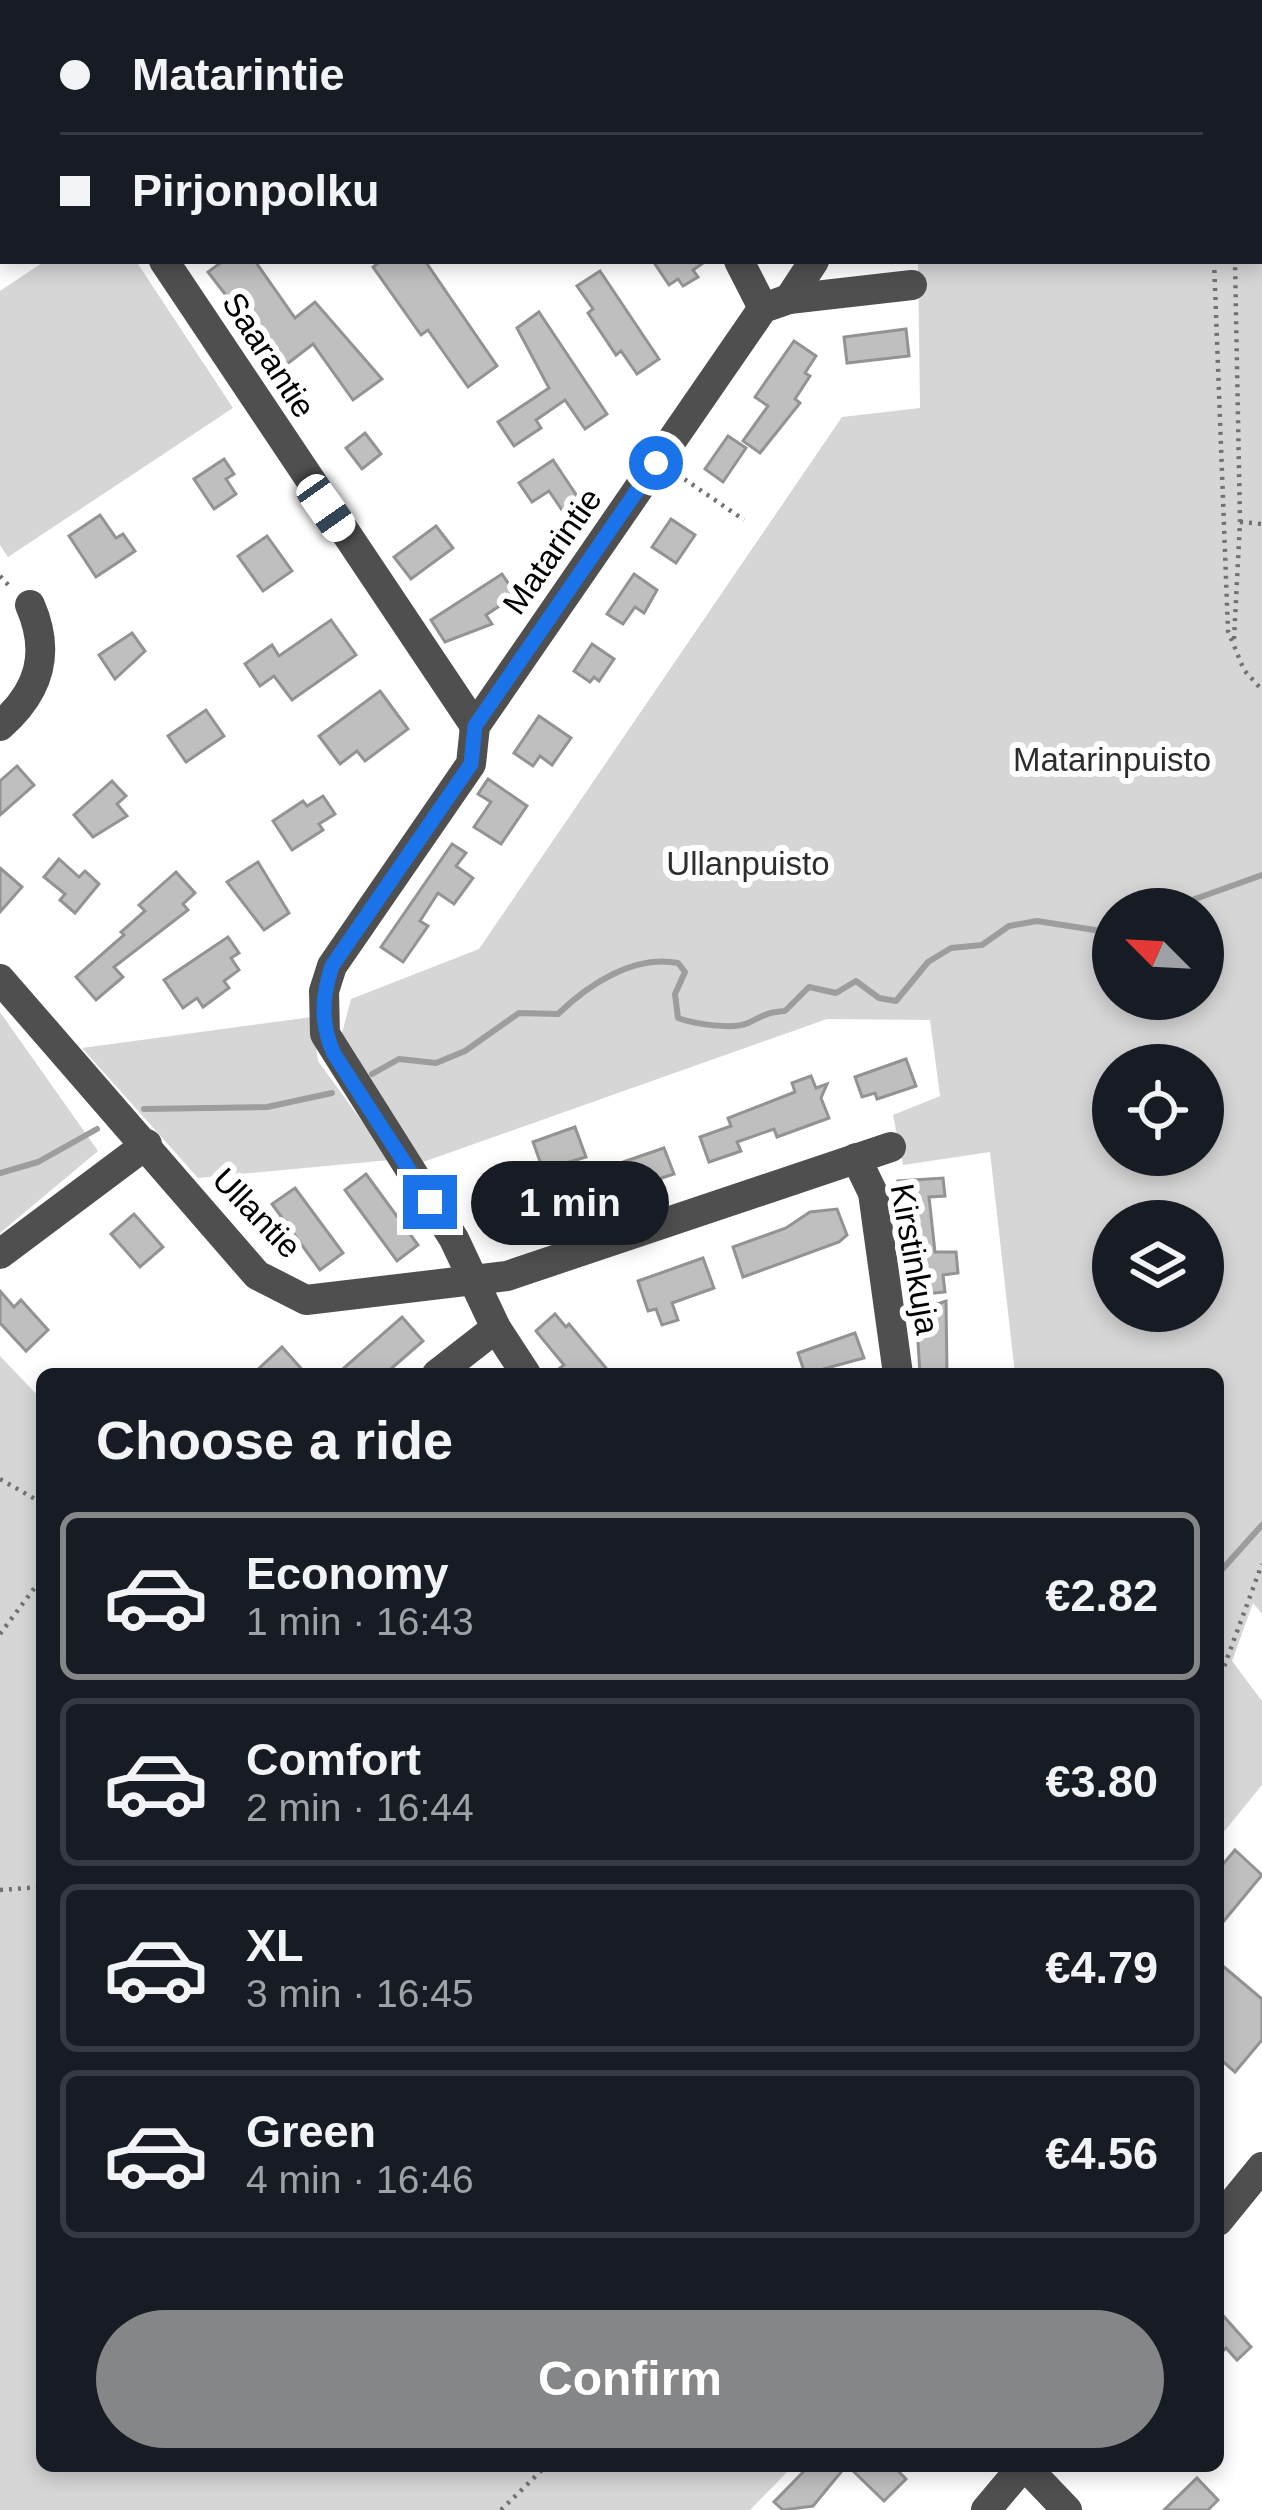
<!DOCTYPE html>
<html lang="en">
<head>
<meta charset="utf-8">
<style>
  body { margin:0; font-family:Helvetica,sans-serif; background:#20242c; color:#f1f3f6; height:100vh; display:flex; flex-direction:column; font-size:45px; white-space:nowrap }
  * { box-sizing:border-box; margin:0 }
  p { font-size:39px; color:#9ea1a6 }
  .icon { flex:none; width:66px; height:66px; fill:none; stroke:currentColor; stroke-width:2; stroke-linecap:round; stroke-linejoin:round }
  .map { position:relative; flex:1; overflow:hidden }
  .sheet { position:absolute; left:36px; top:1368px; width:1188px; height:1104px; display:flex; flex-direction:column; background:#171b24; border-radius:18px; box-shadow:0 6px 18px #0003 }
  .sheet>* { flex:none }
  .guide { position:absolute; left:0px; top:0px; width:1263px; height:264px; box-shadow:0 6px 18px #0003; display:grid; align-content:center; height:264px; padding:0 60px; background:#171b24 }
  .needle { width:78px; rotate:294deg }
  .controls { position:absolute; left:1092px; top:888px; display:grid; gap:24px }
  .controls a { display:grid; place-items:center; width:132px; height:132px; border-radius:50%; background:#171b24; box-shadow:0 6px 18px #0003; font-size:60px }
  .end { position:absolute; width:54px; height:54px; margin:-27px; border:15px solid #1a73e8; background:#fff; box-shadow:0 0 0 6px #fff }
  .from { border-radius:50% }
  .bubble { position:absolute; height:84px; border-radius:42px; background:#171b24; box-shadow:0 6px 18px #0003; font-size:39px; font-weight:800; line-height:84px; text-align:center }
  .car { position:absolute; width:36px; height:72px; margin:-36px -18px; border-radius:15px; box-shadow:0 0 9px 3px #0007; background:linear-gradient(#fff 24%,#345 0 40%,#fff 0 76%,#345 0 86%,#fff 0) }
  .guide b { display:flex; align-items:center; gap:42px; height:114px; font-size:45px }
  .guide b+b { border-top:3px solid #363941 }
  .guide i { width:30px; height:30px; background:#f1f3f6 }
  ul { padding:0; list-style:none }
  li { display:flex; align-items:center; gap:36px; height:168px; margin:0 24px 18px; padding:0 36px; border:6px solid #363941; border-radius:18px }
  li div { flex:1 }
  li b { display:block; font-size:45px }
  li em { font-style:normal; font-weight:800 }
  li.on { border-color:#858687 }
  li>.icon { width:108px; height:108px; stroke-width:1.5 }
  h2 { padding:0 60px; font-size:54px; line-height:144px }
  .primary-button { display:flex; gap:24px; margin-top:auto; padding:24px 60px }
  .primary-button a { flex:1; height:138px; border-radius:72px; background:#858687; color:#fff; font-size:48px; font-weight:800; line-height:138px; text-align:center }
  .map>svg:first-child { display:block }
  .green { fill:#d6d6d6; fill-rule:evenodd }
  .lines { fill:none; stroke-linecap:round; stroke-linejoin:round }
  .stream { stroke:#9d9d9d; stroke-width:6 }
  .building { fill:#bfbfbf; stroke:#939393; stroke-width:3 }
  .path { stroke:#717171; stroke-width:4.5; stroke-dasharray:3 6; stroke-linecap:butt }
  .minor { stroke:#4f4f4f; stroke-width:30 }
  .route { stroke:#1a73e8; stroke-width:15 }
  .labels { text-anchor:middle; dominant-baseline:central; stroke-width:12; stroke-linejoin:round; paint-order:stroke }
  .street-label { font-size:33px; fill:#000; stroke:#fff }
  .park-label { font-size:33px; fill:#2d2d2d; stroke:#fff }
</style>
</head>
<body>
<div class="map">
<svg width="1262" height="2510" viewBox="0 0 1262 2510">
  <rect width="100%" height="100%" fill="#fff"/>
  <g class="green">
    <path d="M1002,0H1262V1614L1253,1603L1232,1661L1262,1701V1785L1218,1839V1374H1015L990,1152L903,1165L893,1115L940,1096L930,1020L827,1019L423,1162L340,1041L351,999L479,949L842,417L920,408L918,261H1260V3ZM1113,909H1203V999H1113ZM1113,1065H1203V1155H1113ZM1113,1221H1203V1311H1113Z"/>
    <path d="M45,261H136L233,408L8,557L0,545V291Z"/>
    <path d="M0,1012L98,1151L0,1233Z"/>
    <path d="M312,1017L318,1061L390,1160L198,1178L82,1048Z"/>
    <path d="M0,1356L42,1400V2466H793L750,2510H0Z"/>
  </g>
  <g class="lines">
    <g class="stream">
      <path d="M1167,909L1262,875"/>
      <path d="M372,1074L399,1059L436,1063L465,1051L519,1013L558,1014C588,985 634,954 678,963L685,972L675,994L678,1018C694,1024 733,1030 748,1023C763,1016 767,1012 785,1011L809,987L836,993L856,981L879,998L896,1001L928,962L951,948L982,945L1009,926L1037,921L1101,931L1113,927"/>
      <path d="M144,1109L267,1107L332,1093"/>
      <path d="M0,1173L38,1162L97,1129"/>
      <path d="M1218,1574L1262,1525"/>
    </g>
  </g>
  <g class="building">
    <path d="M223,261H255L295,318L315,302L382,379L353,400L313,344L282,368L208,272Z"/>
    <path d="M381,261H425L497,366L468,387L428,330L421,335L373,267Z"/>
    <path d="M653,261H706L693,270L698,277L683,286L678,279L669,285Z"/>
    <path d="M600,271L659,359L637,374L621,351L616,355L588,313L593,309L577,286Z"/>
    <path d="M539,312L607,414L585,429L565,400L536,420L541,428L514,446L498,422L549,388L517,328Z"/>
    <path d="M906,329L909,356L847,363L844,337Z"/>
    <path d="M794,341L816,356L805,373L810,376L795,399L800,403L760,453L743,441L768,406L755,397Z"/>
    <path d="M365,433L381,454L362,469L346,448Z"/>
    <path d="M728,436L746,448L723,482L705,469Z"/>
    <path d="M224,459L234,474L226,479L236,494L214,509L194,479Z"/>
    <path d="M553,460L579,499L562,510L549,491L532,502L519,483Z"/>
    <path d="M100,515L116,538L123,534L135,551L96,577L69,536Z"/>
    <path d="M671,519L695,535L676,563L652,547Z"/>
    <path d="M436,526L453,548L411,579L394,557Z"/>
    <path d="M267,536L292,571L263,591L238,556Z"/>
    <path d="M502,574L516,595L486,615L492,624L445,642L431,620Z"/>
    <path d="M634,574L657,590L644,613L635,607L623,624L607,614Z"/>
    <path d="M331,620L356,655L292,700L274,676L260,686L245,664L272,645L279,656Z"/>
    <path d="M132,633L145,651L115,679L99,655Z"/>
    <path d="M592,644L614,659L599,681L594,677L590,682L574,671Z"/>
    <path d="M380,691L408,729L365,761L357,751L340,764L319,736Z"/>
    <path d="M206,710L224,736L186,762L168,736Z"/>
    <path d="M539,716L571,738L552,765L540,756L533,766L514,753Z"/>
    <path d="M17,766L34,785L0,815V781Z"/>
    <path d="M488,779L527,806L501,844L474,827L491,802L478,794Z"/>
    <path d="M112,781L126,796L117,804L127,816L93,837L74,815Z"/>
    <path d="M323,796L335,814L319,824L323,830L292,850L273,821L303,801L307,806Z"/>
    <path d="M452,844L466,853L456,866L473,878L454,904L438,893L420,921L428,926L403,962L381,947Z"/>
    <path d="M59,859L79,877L85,871L99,884L75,913L60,900L65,894L44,877Z"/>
    <path d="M258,862L289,913L264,930L227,882Z"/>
    <path d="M0,868L22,887L0,912Z"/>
    <path d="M176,872L195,893L183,904L188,910L114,967L123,977L96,1000L76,977L124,935L121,932L145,911L139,905Z"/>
    <path d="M228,937L239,953L231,958L239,970L224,981L229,988L203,1007L197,998L183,1008L164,980Z"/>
    <path d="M906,1059L916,1086L877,1099L875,1093L862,1097L855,1077Z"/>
    <path d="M811,1076L816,1088L827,1084L821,1098L829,1118L777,1137L774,1129L737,1142L741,1151L709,1162L700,1137L731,1126L728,1118L795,1092L792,1083Z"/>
    <path d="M575,1127L586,1157L543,1170L533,1142Z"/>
    <path d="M664,1148L674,1174L599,1198L591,1173Z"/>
    <path d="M366,1174L418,1245L397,1261L345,1190Z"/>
    <path d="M943,1178L945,1196L929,1197L935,1252H956L958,1273L943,1275L945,1292L914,1295L898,1181Z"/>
    <path d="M295,1188L343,1253L320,1270L272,1204Z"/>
    <path d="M518,1191L527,1218L495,1229L491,1218L479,1223L473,1207Z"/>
    <path d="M837,1209L847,1235L839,1242L743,1277L733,1247L786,1228L810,1212Z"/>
    <path d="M134,1214L163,1247L140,1267L111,1234Z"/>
    <path d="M703,1258L714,1288L672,1303L678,1320L662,1325L656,1309L648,1311L638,1281Z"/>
    <path d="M0,1291L14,1307L21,1300L48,1330L26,1351L0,1323Z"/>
    <path d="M946,1301L947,1374H920L916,1311Z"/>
    <path d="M555,1314L566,1327L569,1324L611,1374H552L564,1365L536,1331Z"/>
    <path d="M402,1317L423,1341L385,1374H337Z"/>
    <path d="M855,1333L864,1358L805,1374L798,1353Z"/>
    <path d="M282,1347L306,1374H253Z"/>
    <path d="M1235,1850L1262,1875L1218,1928V1870Z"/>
    <path d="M1218,1962L1262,1999V2040L1235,2072L1218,2057Z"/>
    <path d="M1218,2310L1251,2347L1237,2360L1226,2348L1218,2356Z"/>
    <path d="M809,2466H846L813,2506L783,2510L774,2502Z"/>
    <path d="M848,2466H893L906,2479L884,2501Z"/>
    <path d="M1197,2478L1218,2500L1208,2510H1164Z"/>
  </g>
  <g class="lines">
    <g class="path">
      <path d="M1215,3V0"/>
      <path d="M1234,3V0"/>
      <path d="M1214,261L1228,631L1244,670L1262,690"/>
      <path d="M677,474L744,520"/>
      <path d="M1240,522L1262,524"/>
      <path d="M0,576L12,589"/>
      <path d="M1234,639L1240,522L1235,261"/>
      <path d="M0,1479L42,1503"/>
      <path d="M0,1634L42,1578"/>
      <path d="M1218,1683L1262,1564"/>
      <path d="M0,1890L42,1887"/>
      <path d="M501,2510L546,2466"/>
    </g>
    <g class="minor">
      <path d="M558,0L560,3"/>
      <path d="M516,3L521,0"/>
      <path d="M987,3L989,0"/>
      <path d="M0,27L3,31"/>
      <path d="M164,261L475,726"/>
      <path d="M739,261L763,308"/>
      <path d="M789,299L814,261"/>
      <path d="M0,726C40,691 51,653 30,605"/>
      <path d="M0,979L257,1275L306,1300L507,1276L891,1147"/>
      <path d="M856,1158L873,1193L898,1374"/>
      <path d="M0,1254L147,1144"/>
      <path d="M437,1374L496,1328"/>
      <path d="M526,1374L496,1328L454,1239L325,1034L324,991L332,966L471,764L475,726L763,308L789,299L912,285"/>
      <path d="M1218,2221L1262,2167"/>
      <path d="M1025,2466L1067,2510"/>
      <path d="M986,2510L1023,2466"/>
    </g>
  </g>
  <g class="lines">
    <path class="route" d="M430,1202L334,1054C320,1023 322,997 332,966L471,764L475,726L656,463"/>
  </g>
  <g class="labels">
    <g class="street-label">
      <text transform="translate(269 355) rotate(57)">Saarantie</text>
      <text transform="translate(552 551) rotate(-55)">Matarintie</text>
      <text transform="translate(257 1213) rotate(46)">Ullantie</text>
      <text transform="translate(915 1259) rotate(80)">Kirstinkuja</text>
    </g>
    <g class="park-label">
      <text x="1112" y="759">Matarinpuisto</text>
      <text x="748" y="863">Ullanpuisto</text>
    </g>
  </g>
</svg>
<div class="controls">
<a><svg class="needle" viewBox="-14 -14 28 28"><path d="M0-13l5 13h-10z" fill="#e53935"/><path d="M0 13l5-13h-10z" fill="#9ea1a6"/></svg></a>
<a><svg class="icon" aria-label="locate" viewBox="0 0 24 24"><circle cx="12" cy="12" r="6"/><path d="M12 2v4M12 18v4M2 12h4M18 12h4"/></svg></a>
<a><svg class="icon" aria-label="layers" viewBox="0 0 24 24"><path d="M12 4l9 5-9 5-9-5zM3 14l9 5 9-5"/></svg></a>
</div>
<i class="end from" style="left:656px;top:463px"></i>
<i class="end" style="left:430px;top:1202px"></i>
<div class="bubble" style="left:471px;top:1161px;width:198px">1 min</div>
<i class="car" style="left:326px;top:508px;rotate:145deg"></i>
<div class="guide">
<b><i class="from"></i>Matarintie</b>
<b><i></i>Pirjonpolku</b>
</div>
<section class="sheet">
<h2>Choose a ride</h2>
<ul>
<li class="on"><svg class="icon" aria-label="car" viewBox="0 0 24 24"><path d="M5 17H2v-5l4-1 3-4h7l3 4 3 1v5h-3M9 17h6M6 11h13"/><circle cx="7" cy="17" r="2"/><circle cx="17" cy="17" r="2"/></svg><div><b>Economy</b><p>1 min · 16:43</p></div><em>€2.82</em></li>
<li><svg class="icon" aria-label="car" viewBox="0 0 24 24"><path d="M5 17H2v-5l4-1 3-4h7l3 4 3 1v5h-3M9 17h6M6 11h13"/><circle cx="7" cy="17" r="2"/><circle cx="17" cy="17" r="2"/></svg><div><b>Comfort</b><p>2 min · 16:44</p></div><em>€3.80</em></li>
<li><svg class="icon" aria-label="car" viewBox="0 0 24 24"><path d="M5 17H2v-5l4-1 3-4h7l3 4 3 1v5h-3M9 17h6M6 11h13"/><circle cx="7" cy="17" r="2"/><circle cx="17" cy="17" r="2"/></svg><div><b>XL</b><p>3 min · 16:45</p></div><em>€4.79</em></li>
<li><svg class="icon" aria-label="car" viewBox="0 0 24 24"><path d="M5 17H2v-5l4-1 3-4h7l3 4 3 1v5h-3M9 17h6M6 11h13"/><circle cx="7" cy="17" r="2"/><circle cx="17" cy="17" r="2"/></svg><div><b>Green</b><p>4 min · 16:46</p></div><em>€4.56</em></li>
</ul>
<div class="primary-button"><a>Confirm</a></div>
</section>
</div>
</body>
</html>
